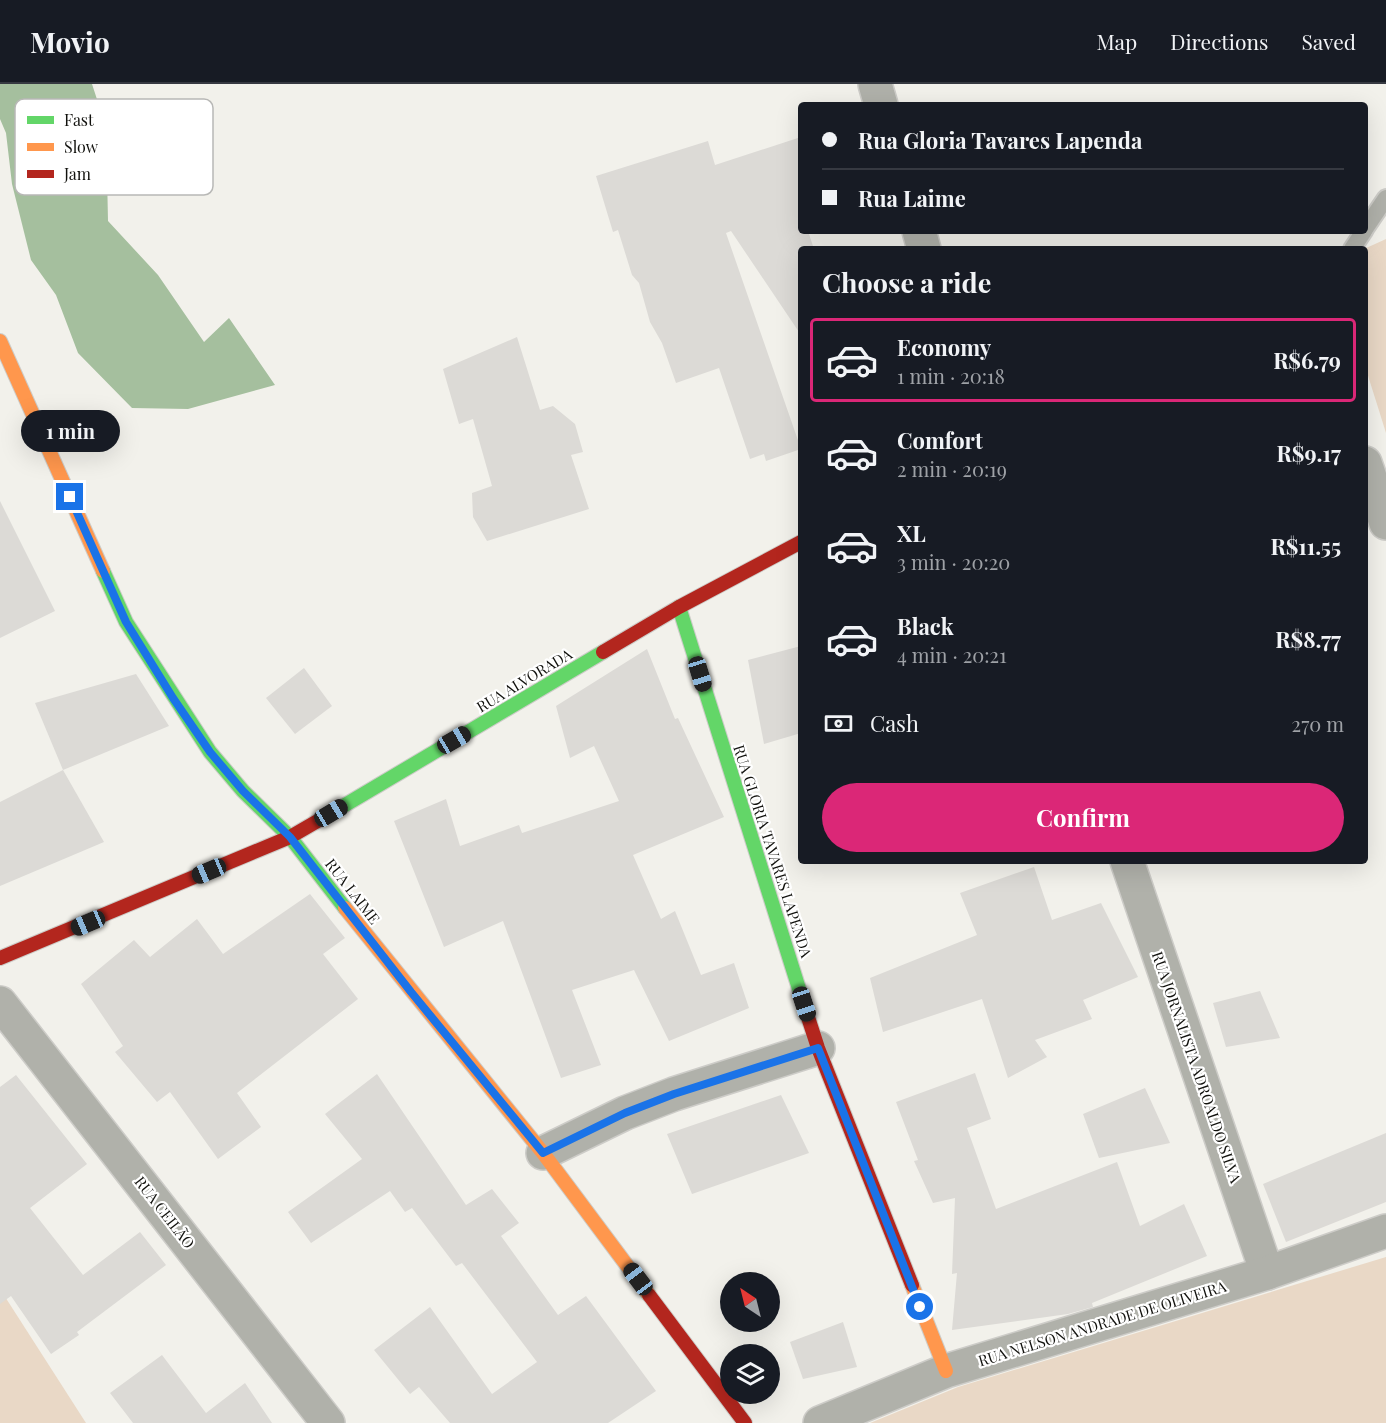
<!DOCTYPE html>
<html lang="en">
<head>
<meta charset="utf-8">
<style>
  body { margin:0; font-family:"Playfair Display",serif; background:#242831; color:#f1f3f6; height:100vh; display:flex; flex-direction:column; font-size:22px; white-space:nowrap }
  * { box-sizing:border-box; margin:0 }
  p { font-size:20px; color:#9ea1a6 }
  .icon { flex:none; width:33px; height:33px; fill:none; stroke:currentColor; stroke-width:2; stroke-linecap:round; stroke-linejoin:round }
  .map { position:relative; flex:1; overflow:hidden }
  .panel { position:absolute; left:798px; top:162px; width:570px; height:618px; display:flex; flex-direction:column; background:#171b24; border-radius:6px; box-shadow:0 6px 24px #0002 }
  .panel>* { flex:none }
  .banner { position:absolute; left:798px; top:18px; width:570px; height:132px; border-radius:6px; box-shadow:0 6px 24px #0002; display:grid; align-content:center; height:132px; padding:0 24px; background:#171b24 }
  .needle { width:39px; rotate:325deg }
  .tools { position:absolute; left:720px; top:1188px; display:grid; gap:12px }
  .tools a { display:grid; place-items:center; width:60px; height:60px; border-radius:50%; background:#171b24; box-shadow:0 6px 24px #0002; font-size:30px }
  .end { position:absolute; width:27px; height:27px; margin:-14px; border:8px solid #1a73e8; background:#fff; box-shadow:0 0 0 3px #fff }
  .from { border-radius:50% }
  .bubble { position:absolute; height:42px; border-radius:21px; background:#171b24; box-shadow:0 6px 24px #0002; font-size:20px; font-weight:700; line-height:42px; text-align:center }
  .car { position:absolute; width:18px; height:36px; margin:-18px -9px; border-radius:8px; box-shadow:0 0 4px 2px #0007; background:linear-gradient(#222 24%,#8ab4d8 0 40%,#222 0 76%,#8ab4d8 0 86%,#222 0) }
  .banner b { display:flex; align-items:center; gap:21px; height:57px; font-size:22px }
  .banner b+b { border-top:2px solid #363941 }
  .banner i { width:15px; height:15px; background:#f1f3f6 }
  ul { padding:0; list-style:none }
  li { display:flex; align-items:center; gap:18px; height:84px; margin:0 12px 9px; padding:0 12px; border:3px solid transparent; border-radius:6px }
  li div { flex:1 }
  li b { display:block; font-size:22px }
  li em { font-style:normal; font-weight:700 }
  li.on { border-color:#db2777 }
  li>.icon { width:54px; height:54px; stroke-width:1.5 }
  h2 { padding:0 24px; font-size:27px; line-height:72px }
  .pay { display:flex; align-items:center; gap:15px; height:66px; padding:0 24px; font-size:22px }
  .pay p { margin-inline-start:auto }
  .cta { display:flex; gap:12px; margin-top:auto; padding:12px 24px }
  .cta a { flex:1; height:69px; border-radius:36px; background:#db2777; color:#fff; font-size:24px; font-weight:700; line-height:69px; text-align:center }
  header { display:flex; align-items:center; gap:36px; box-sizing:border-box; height:84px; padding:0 30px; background:#171b24; border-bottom:2px solid #363941 }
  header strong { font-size:28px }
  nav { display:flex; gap:33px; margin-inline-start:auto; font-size:21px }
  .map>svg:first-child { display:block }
  .green { fill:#e9d8c6 }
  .water { fill:#a5bf9e }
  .building { fill:#dcdad6 }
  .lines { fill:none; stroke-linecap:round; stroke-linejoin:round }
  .lane-casing { stroke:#cdccc8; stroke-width:20 }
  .street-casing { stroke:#cdccc8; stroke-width:36 }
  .fast-casing { stroke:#cdccc8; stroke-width:16 }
  .slow-casing { stroke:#cdccc8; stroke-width:16 }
  .jam-casing { stroke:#cdccc8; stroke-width:16 }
  .lane { stroke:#b0b1aa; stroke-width:16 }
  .street { stroke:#b0b1aa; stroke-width:33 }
  .fast { stroke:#63d668; stroke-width:14 }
  .slow { stroke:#ff974d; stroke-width:14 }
  .jam { stroke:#b3261e; stroke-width:14 }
  .route { stroke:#1a73e8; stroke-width:8 }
  .labels { text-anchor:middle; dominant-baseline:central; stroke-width:4.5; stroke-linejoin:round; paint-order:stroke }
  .street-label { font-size:15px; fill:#11110d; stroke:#fff }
  .key { fill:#fff; stroke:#b8b8b6; stroke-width:1.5 }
  .key-label { font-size:16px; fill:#11110d }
</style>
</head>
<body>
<header>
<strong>Movio</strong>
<nav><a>Map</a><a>Directions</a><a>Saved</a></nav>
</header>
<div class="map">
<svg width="1386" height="1339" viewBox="0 0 1386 1339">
  <rect width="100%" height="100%" fill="#f2f1eb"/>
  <g class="green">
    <path d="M1386,155V349L1365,282L1364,165Z"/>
    <path d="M1386,1173V1339H870L958,1303Z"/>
    <path d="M0,1205L86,1339H0Z"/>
  </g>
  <path class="water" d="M0,0H92L106,43L108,137L158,191L204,258L229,234L275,301L188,325L132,324L78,269L56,211L31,176L12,100L6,49L0,35Z"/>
  <g class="building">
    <path d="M801,53V147H808L814,165H801V251L731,147L726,149L801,365L766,377L764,370L750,375L719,284L676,299L662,259L650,238L639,199L632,191L618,146L613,148L596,92L708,57L715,81Z"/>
    <path d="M517,253L540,326L553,322L575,340L583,368L571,371L589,425L487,457L473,433L472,409L492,402L473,335L459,340L443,285Z"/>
    <path d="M0,417L55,527L0,554Z"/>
    <path d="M801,562V649L764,660L748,576Z"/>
    <path d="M647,565L675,635L678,634L724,733L633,771L661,835L675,827L701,891L734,879L749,924L669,957L634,886L572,906L601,981L561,994L503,837L444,863L394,737L446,715L460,762L519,741L522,749L619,717L594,662L570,674L556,622Z"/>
    <path d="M304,584L332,622L295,650L266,614Z"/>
    <path d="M136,590L169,642L63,686L35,619Z"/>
    <path d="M63,686L104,758L0,802V718Z"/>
    <path d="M1034,783L1052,836L1101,819L1138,893L1083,916L1092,935L1035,956L1047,973L1008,994L982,915L883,948L870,894L977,851L960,809Z"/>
    <path d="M310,810L345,854L323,870L358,915L237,1009L261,1043L218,1075L170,1008L157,1018L115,968L123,962L81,900L134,856L150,873L197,835L223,870Z"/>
    <path d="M1260,907L1280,954L1226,963L1213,919Z"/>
    <path d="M975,989L991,1035L967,1044L996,1125L1117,1078L1140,1142L1184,1120L1207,1172L1092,1219L1093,1223L1068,1230L952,1246L957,1189L952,1190L955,1114L933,1119L914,1077L918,1076L896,1018Z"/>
    <path d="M377,990L466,1121L492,1105L519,1139L501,1152L558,1231L586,1212L656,1307L608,1339H450L419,1303L410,1310L374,1266L430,1223L492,1310L537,1278L462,1179L456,1182L412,1124L405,1128L390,1107L311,1159L288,1128L362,1075L325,1030Z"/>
    <path d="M16,991L87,1080L30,1124L83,1191L140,1148L166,1181L77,1248L79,1251L51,1270L11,1212L0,1220V1003Z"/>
    <path d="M1145,1004L1170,1059L1099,1074L1083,1030Z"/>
    <path d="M781,1011L809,1069L692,1110L667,1050Z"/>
    <path d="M1386,1049V1118L1286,1158L1263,1100Z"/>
    <path d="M843,1238L857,1283L803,1295L790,1258Z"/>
    <path d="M162,1271L206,1329L245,1299L272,1339H133L110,1309Z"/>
  </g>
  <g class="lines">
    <g class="lane-casing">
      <g id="lane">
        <path d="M1365,145L1386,114"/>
        <path d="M1352,165L1364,147"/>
      </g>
    </g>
    <g class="street-casing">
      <g id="street">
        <path d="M875,0L881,21"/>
        <path d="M919,147L924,165"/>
        <path d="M1365,379L1386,439"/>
        <path d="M1127,777L1267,1189"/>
        <path d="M0,919L328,1339"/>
        <path d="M543,1069L625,1029L674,1010L818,964"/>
        <path d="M820,1339L946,1287L1267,1189L1386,1147"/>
      </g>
    </g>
    <g class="fast-casing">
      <g id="fast">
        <path d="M103,487L126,538L210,668L243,707L290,753L345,824"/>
        <path d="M679,523L806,927"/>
        <path d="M340,724L603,568"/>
      </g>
    </g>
    <g class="slow-casing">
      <g id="slow">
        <path d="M0,257L103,487"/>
        <path d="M345,824L543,1069L649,1211"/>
        <path d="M912,1201L946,1287"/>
      </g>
    </g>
    <g class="jam-casing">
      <g id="jam">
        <path d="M603,568L679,523L801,458"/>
        <path d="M0,874L290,753L340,724"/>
        <path d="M806,927L818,964L912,1201"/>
        <path d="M649,1211L745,1339"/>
      </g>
    </g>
    <use href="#lane" class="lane"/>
    <use href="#street" class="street"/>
    <use href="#fast" class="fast"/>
    <use href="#slow" class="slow"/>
    <use href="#jam" class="jam"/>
  </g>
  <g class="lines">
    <path class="route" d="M70,413L126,538L173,614L210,668L243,707L290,753L411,908L543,1069L625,1029L674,1010L818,964L920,1223"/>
  </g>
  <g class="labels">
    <g class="street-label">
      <text transform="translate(524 596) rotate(-31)">RUA ALVORADA</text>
      <text transform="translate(773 767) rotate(72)">RUA GLORIA TAVARES LAPENDA</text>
      <text transform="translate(353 807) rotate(52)">RUA LAIME</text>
      <text transform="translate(1197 983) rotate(71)">RUA JORNALISTA ADROALDO SILVA</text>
      <text transform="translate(165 1128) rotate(52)">RUA CEILÃO</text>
      <text transform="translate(1102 1239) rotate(-17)">RUA NELSON ANDRADE DE OLIVEIRA</text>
    </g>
  </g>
  <rect x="15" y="15" width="198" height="96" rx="9" class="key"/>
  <rect x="27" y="32" width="27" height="8" fill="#63d668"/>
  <rect x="27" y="59" width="27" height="8" fill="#ff974d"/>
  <rect x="27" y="86" width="27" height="8" fill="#b3261e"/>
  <g class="key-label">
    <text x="64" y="42">Fast</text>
    <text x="64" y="69">Slow</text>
    <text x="64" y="96">Jam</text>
  </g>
</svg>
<div class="tools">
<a><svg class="needle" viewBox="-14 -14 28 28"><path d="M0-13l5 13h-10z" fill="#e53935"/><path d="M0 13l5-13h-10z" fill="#9ea1a6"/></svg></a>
<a><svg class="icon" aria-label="layers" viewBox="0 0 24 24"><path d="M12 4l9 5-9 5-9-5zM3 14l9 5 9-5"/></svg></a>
</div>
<i class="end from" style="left:920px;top:1223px"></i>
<i class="end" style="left:70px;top:413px"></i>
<div class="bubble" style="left:21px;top:326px;width:99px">1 min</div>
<i class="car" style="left:700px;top:590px;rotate:163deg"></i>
<i class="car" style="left:454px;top:656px;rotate:60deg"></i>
<i class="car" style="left:331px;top:729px;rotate:59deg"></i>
<i class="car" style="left:209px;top:787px;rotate:247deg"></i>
<i class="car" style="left:88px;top:839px;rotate:247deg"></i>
<i class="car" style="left:804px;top:920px;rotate:162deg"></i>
<i class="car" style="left:638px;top:1195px;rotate:323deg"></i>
<div class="banner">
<b><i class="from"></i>Rua Gloria Tavares Lapenda</b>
<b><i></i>Rua Laime</b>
</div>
<section class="panel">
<h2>Choose a ride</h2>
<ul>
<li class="on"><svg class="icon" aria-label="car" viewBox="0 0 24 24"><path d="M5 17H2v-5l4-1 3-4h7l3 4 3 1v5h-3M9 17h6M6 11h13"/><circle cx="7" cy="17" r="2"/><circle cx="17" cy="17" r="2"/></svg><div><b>Economy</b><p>1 min · 20:18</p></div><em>R$6.79</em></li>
<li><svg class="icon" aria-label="car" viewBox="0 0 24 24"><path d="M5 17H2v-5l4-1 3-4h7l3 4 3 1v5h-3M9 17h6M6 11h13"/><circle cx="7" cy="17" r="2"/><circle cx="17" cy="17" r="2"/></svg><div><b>Comfort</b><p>2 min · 20:19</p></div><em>R$9.17</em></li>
<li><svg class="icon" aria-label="car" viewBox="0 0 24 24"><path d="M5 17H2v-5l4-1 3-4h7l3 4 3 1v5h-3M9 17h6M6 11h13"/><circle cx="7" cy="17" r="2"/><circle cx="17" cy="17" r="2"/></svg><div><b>XL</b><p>3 min · 20:20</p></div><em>R$11.55</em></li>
<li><svg class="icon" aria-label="car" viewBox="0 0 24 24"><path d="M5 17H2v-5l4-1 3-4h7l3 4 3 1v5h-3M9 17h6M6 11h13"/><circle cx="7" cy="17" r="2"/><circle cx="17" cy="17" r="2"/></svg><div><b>Black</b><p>4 min · 20:21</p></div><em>R$8.77</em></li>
</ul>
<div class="pay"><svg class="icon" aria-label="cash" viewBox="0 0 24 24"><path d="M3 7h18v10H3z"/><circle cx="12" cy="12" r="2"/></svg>Cash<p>270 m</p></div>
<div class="cta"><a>Confirm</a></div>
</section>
</div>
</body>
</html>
